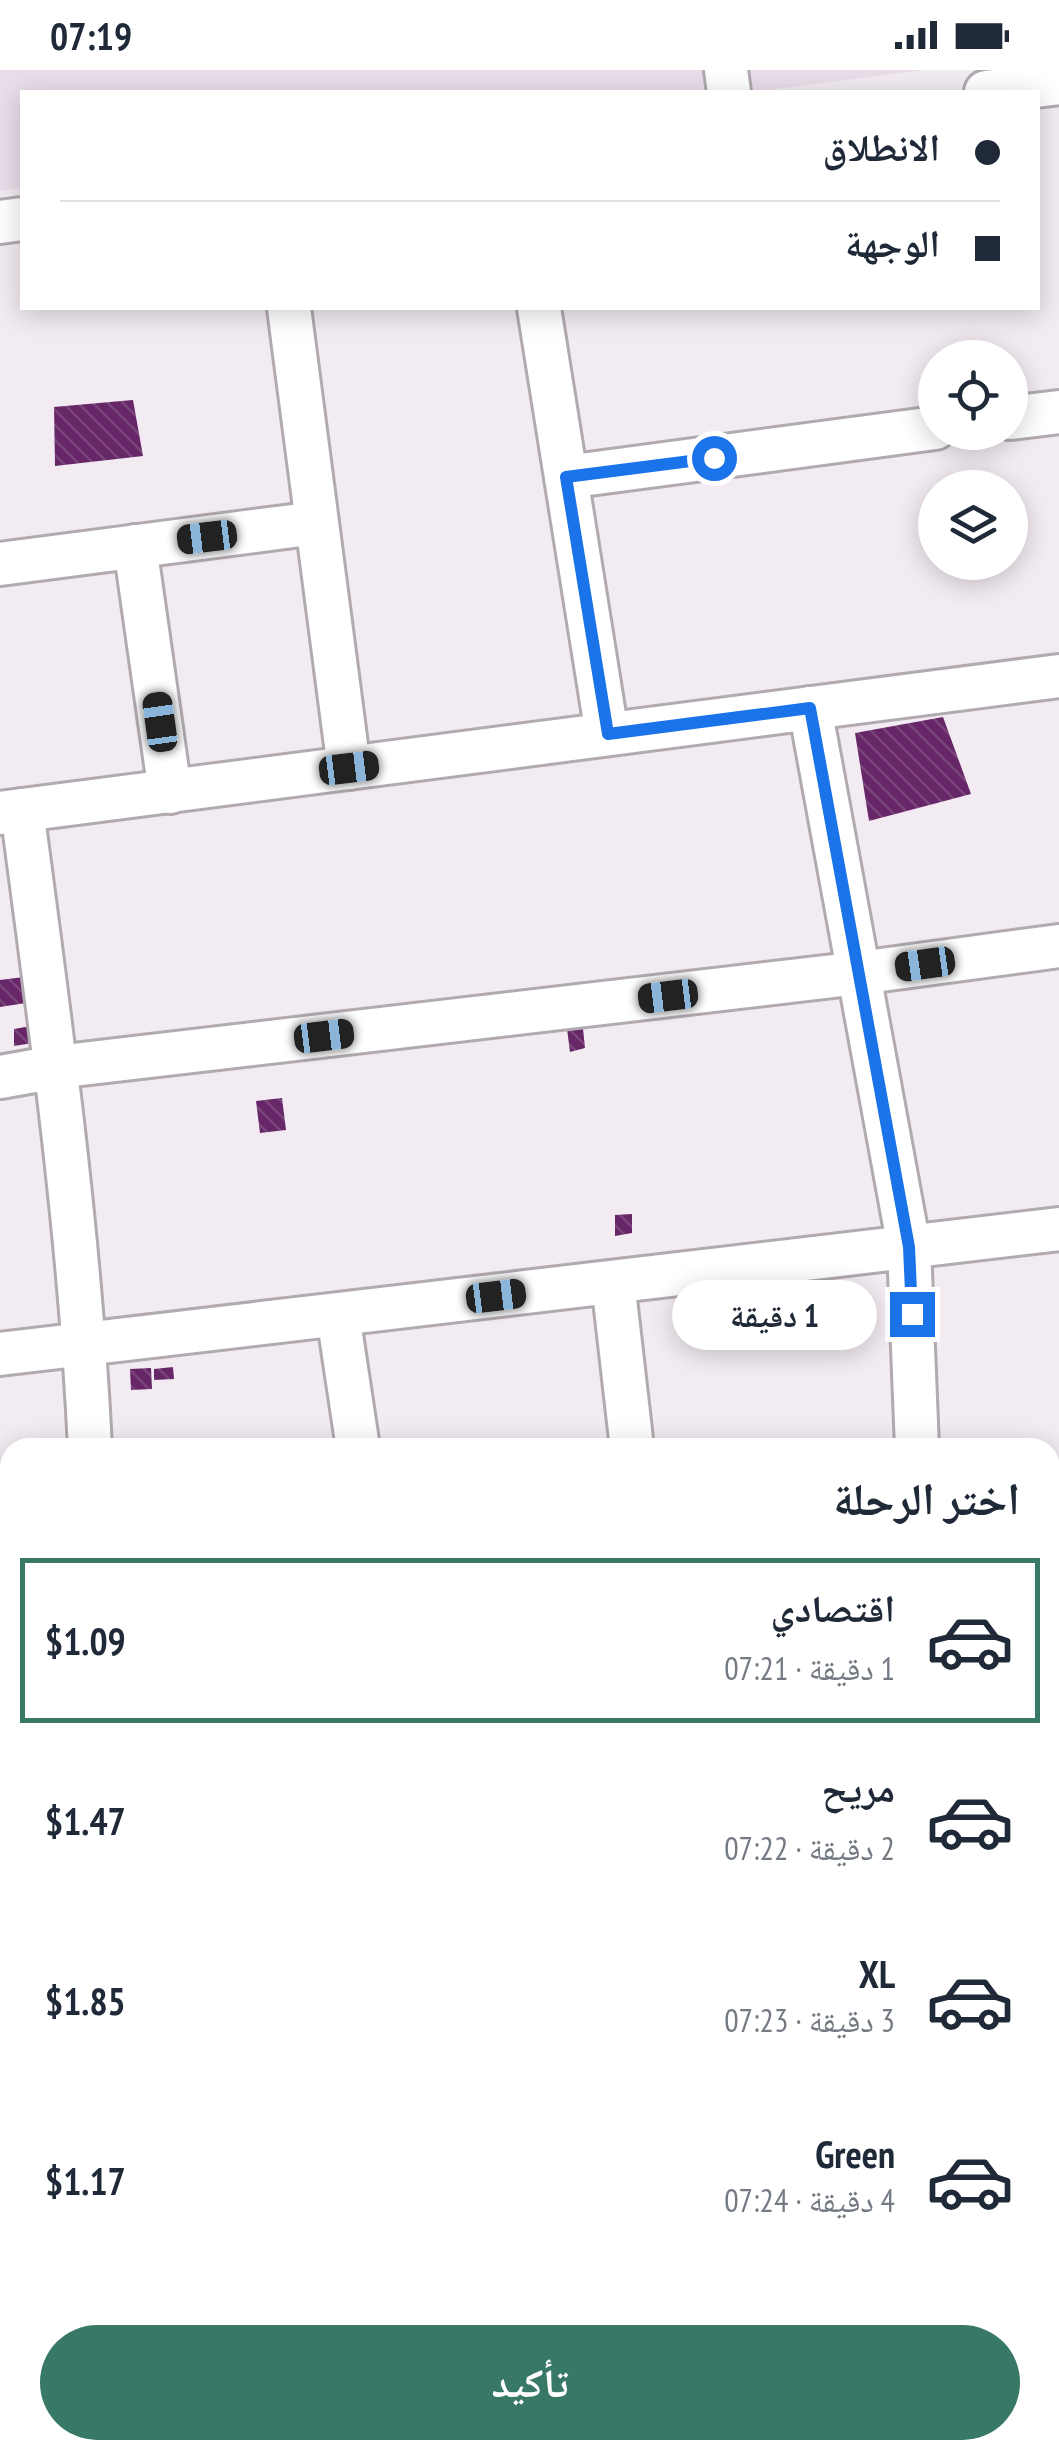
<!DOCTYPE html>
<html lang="ar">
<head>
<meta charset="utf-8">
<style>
  body { margin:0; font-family:"PT Sans Narrow","Noto Naskh Arabic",sans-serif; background:#f2f2f3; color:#1f2937; direction:rtl; height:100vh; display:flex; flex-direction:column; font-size:38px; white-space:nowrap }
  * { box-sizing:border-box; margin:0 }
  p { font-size:32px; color:#747a83 }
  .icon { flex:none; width:55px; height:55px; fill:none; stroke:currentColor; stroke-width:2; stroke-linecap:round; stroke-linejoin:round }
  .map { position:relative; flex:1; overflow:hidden; direction:ltr }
  .drawer { position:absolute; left:0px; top:1368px; width:1060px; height:1022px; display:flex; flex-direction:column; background:#fff; border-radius:30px 30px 0 0; box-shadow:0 5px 25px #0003; direction:rtl }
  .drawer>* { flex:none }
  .banner { position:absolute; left:20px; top:20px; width:1020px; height:220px; border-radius:0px; box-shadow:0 5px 25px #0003; direction:rtl; display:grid; align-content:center; height:220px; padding:0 40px; background:#fff }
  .buttons { position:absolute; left:918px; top:270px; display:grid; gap:20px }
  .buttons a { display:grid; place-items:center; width:110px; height:110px; border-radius:50%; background:#fff; box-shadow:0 5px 25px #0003; font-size:50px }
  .end { position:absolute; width:45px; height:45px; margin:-22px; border:12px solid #1a73e8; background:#fff; box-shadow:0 0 0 5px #fff }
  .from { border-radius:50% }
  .bubble { position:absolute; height:70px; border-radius:35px; background:#fff; box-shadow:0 5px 25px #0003; font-size:32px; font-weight:700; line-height:70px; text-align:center; direction:rtl }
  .car { position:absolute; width:30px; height:60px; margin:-30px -15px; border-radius:12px; box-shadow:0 0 8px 2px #0007; background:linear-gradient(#222 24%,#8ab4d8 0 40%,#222 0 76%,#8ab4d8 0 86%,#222 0) }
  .banner b { display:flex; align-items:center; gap:35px; height:95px; font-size:38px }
  .banner b+b { border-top:2px solid #e0e1e3 }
  .banner i { width:25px; height:25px; background:#1f2937 }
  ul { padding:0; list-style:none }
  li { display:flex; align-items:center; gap:30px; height:165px; margin:0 20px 15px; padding:0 20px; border:5px solid transparent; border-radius:0px }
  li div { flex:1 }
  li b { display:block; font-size:38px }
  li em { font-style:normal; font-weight:700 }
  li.current { border-color:#377867 }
  li>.icon { width:90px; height:90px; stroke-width:1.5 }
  h2 { padding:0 40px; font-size:45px; line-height:120px }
  .cta { display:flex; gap:20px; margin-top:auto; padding:20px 40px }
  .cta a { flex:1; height:115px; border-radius:60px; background:#377867; color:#fff; font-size:40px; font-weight:700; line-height:115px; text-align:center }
  .status { display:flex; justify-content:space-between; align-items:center; height:70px; padding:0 50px; background:#fff; direction:ltr }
  .status svg { height:28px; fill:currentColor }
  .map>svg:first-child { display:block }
  .built { fill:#eaddea }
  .building { fill:url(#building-back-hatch) }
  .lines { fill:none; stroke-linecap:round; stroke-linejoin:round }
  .minor-casing { stroke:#b1aab1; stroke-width:48 }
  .minor { stroke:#fff; stroke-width:42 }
  .route { stroke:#1a73e8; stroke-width:12 }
</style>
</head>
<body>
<div class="status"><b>07:19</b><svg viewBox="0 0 49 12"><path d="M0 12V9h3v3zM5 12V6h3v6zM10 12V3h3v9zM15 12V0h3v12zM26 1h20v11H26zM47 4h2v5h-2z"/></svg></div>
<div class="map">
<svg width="1059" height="2388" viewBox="0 0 1059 2388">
  <defs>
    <pattern id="building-back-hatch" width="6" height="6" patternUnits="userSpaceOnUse" patternTransform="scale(2.5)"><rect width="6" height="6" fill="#672668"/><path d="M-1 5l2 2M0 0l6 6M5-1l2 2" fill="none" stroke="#784479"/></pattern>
  </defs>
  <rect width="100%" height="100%" fill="#f2ebf2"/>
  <path class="built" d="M0,0H923L752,22H22V118L0,121Z"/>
  <g class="building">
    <path d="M133,330L143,386L55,396L54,337Z"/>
    <path d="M943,647L971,724L869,751L855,663Z"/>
    <path d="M24,907L26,933L0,937V910Z"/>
    <path d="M582,949L585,978L570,982L566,951Z"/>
    <path d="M31,956L33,973L14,976V959Z"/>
    <path d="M282,1028L286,1060L260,1063L256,1031Z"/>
    <path d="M632,1144V1163L615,1166V1145Z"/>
    <path d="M173,1297L174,1309L154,1310V1299Z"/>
    <path d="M151,1298L152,1319L131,1320L130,1299Z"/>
  </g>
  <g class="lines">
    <g class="minor-casing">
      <g id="minor">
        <path d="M726,0L729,22"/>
        <path d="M986,22L1059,13"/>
        <path d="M0,152L22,149"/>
        <path d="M289,238L349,698"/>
        <path d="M539,238L607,664"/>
        <path d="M1010,348L1059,342"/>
        <path d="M566,407L935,358"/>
        <path d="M135,476L170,722"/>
        <path d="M0,494L316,453"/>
        <path d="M810,638L909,1177L917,1378"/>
        <path d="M22,740C50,952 80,1164 90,1378"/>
        <path d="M0,743L1059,606"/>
        <path d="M0,1007L56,997L859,903L1059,876"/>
        <path d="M613,1212L632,1378"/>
        <path d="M338,1245L358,1378"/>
        <path d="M0,1284L1059,1159"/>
        <path d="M0,1678H10"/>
        <path d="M1050,1723H1059"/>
        <path d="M0,1995L10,1917"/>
        <path d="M660,2380L661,2388"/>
      </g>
    </g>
    <use href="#minor" class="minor"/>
  </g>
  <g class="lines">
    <path class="route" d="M714,388L566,407L608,664L810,638L909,1177L912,1244"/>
  </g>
</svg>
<div class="buttons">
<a><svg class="icon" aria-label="locate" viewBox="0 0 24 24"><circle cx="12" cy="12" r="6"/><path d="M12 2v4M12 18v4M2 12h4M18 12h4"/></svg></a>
<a><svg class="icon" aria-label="layers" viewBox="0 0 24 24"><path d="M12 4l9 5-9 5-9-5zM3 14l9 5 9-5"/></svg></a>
</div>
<i class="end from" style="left:714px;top:388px"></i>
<i class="end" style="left:912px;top:1244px"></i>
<div class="bubble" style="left:672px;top:1210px;width:205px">1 دقيقة</div>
<i class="car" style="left:207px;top:467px;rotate:263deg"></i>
<i class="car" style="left:160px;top:652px;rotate:352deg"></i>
<i class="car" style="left:349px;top:698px;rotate:83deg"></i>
<i class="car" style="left:925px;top:894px;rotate:262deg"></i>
<i class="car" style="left:668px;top:926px;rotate:263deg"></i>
<i class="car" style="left:324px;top:966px;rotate:83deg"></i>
<i class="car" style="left:496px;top:1226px;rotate:83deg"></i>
<div class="banner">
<b><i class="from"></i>الانطلاق</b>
<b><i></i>الوجهة</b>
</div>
<section class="drawer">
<h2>اختر الرحلة</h2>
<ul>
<li class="current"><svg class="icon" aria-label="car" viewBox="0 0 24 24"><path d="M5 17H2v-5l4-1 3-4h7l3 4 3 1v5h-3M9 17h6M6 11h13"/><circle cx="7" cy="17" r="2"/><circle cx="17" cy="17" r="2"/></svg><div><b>اقتصادي</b><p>1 دقيقة · 07:21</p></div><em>$1.09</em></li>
<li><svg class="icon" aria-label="car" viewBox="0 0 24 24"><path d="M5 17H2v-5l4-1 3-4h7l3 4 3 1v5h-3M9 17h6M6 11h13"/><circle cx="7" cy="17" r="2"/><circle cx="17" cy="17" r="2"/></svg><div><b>مريح</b><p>2 دقيقة · 07:22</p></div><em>$1.47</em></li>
<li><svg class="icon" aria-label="car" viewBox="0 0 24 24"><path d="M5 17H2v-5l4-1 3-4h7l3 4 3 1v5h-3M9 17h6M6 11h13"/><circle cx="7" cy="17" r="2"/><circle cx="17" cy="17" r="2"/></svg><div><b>XL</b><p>3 دقيقة · 07:23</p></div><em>$1.85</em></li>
<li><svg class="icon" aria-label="car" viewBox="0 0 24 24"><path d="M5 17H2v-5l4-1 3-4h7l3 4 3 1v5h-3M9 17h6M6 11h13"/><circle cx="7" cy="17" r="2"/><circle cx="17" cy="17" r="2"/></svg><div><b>Green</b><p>4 دقيقة · 07:24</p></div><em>$1.17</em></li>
</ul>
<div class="cta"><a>تأكيد</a></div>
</section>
</div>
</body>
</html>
